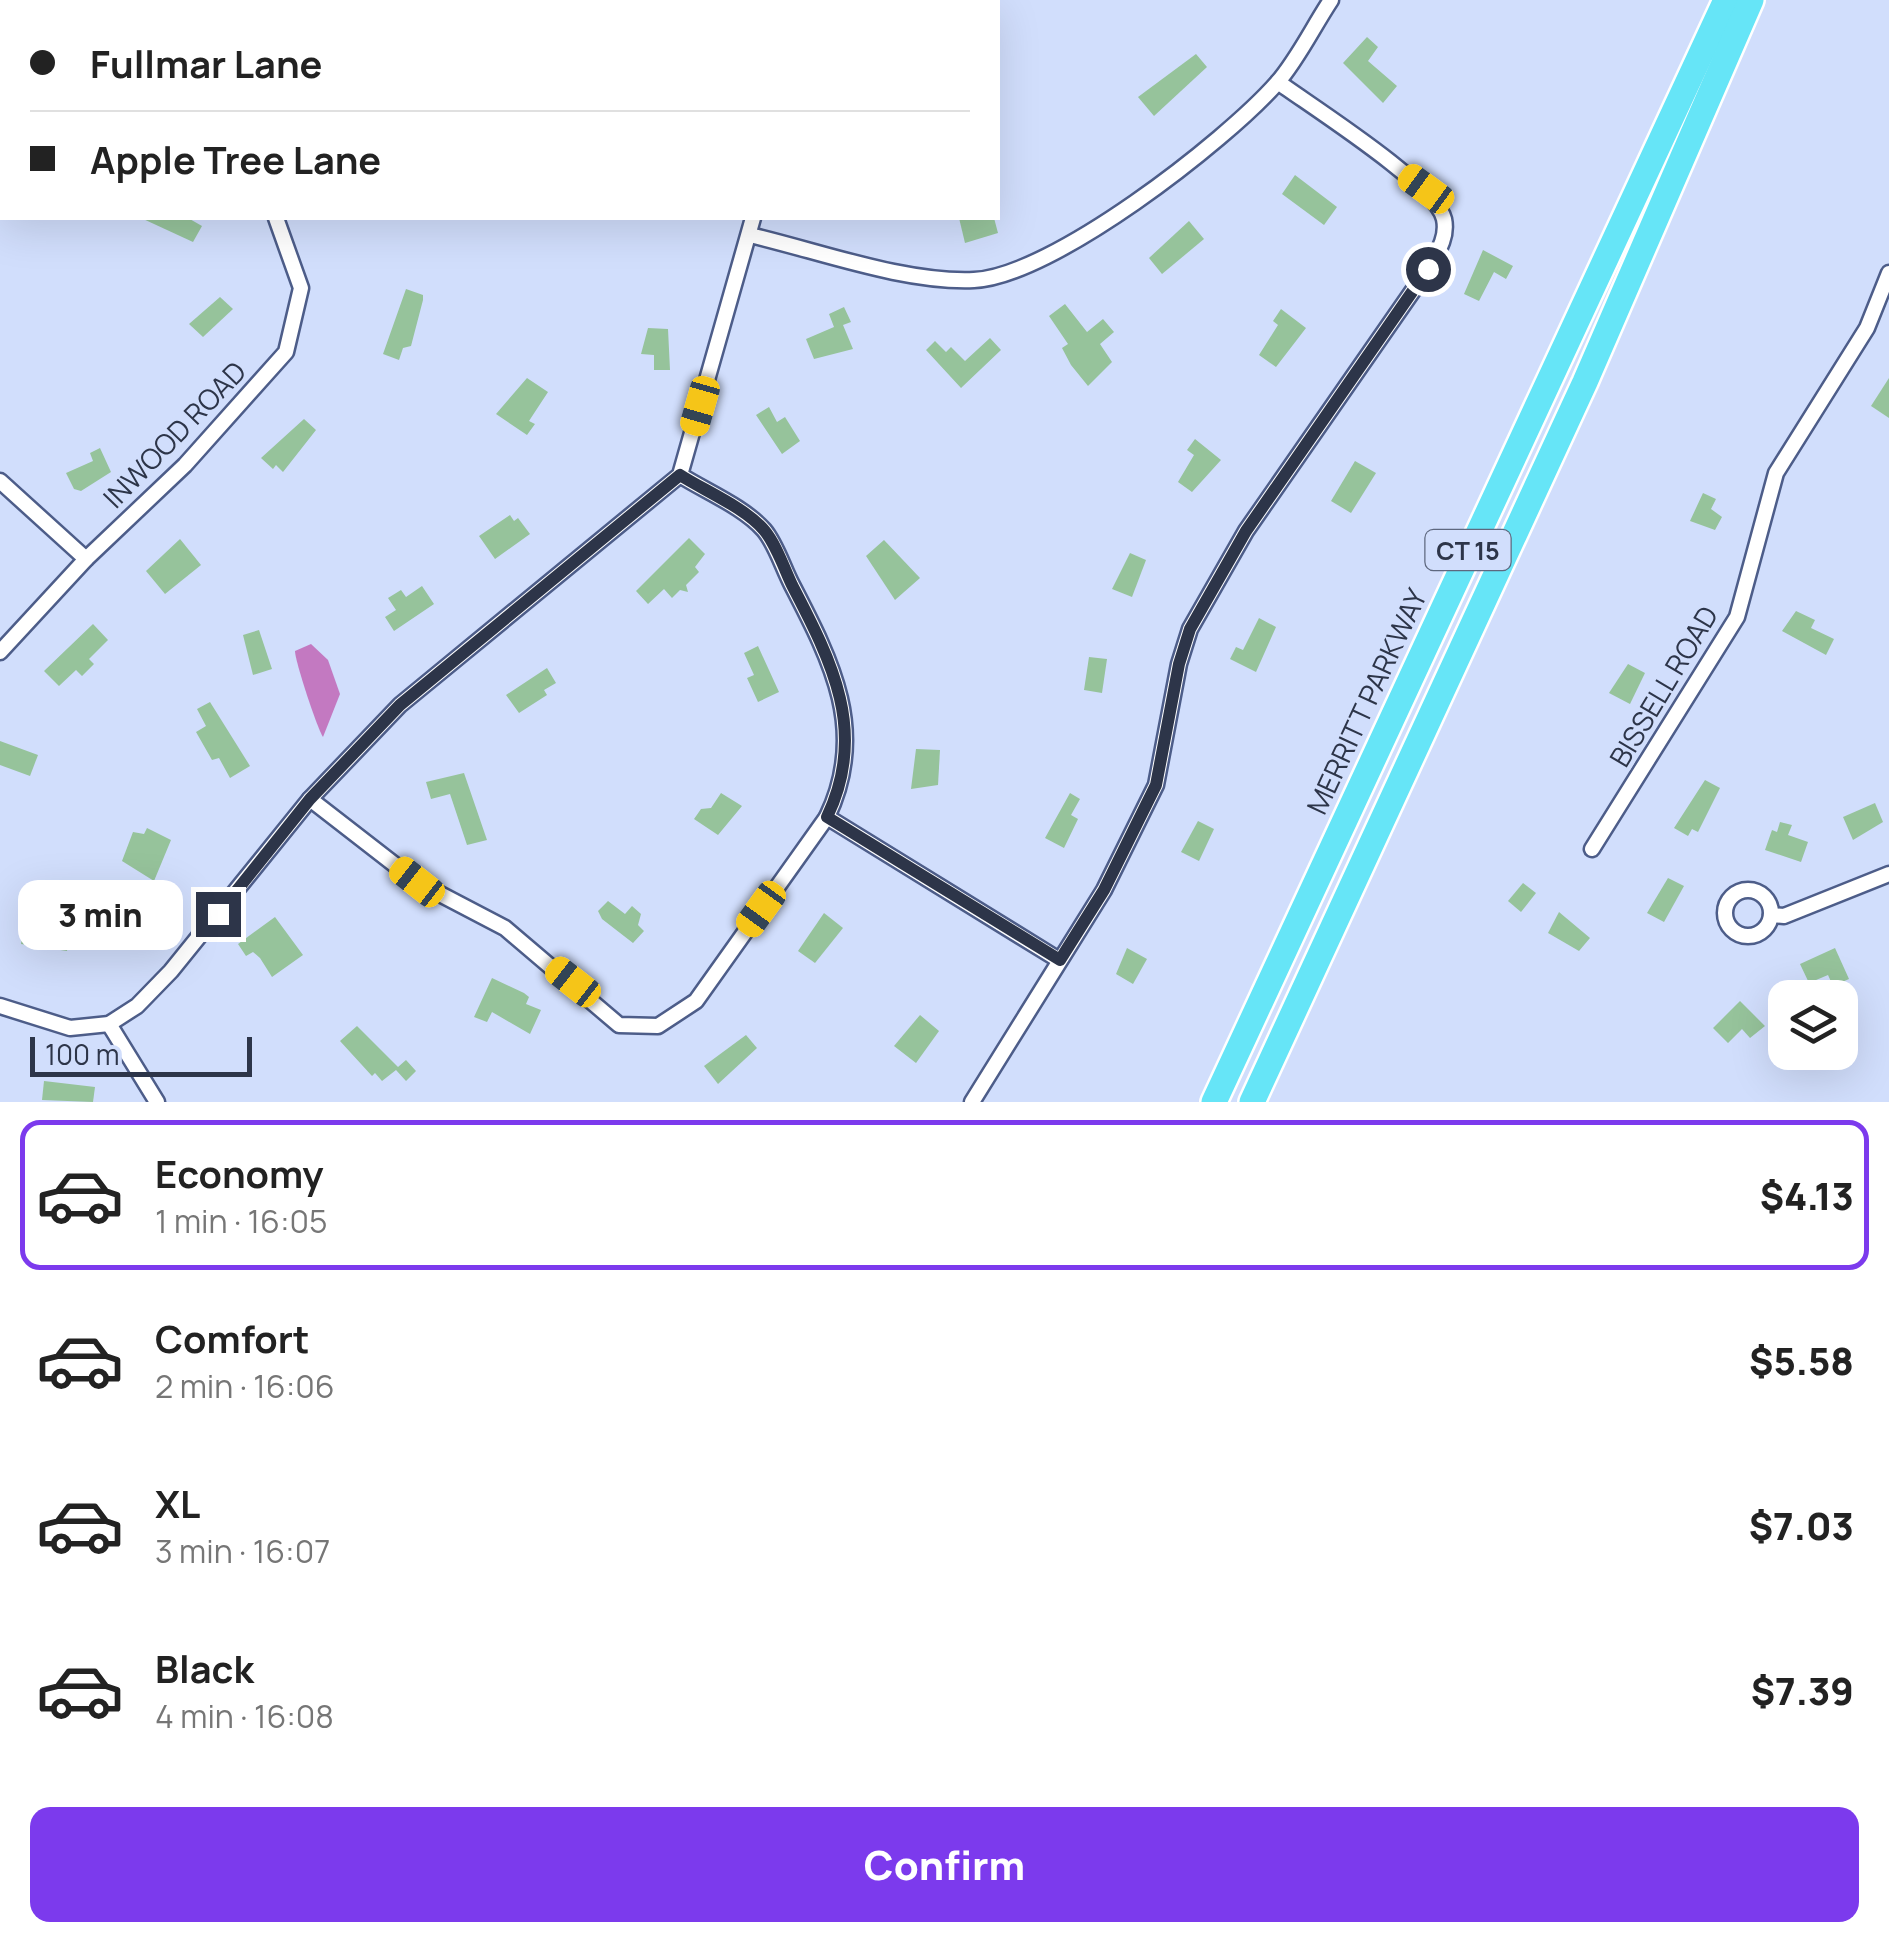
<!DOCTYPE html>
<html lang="en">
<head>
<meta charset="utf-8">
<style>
  body { margin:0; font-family:Manrope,sans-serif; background:#f2f2f2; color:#222; height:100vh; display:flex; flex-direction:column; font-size:38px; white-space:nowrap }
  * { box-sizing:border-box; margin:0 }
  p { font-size:32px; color:#767676 }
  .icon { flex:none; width:55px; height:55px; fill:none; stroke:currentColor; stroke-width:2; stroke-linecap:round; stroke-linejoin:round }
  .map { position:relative; height:1102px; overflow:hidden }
  .drawer { display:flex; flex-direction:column; background:#fff; flex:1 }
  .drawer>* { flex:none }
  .top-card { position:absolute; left:0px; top:0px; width:1000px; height:220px; box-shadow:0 10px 40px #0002; display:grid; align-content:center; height:220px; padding:0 30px; background:#fff }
  .controls { position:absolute; left:1768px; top:980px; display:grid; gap:20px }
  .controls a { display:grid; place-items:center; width:90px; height:90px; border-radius:20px; background:#fff; box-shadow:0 10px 40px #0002; font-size:50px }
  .scale { position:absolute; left:30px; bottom:25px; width:222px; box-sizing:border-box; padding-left:10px; border:5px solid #2d3549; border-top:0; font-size:28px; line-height:35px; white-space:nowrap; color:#2d3549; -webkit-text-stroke:8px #d1defc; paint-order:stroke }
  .end { position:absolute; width:45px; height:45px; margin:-22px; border:12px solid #2d3549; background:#fff; box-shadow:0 0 0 5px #fff }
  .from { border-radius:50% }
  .bubble { position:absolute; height:70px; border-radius:20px; background:#fff; box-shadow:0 10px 40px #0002; font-size:32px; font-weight:800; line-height:70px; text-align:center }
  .car { position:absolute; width:30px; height:60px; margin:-30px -15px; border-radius:12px; box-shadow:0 0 8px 2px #0007; background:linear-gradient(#f5c518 24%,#345 0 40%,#f5c518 0 76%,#345 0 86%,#f5c518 0) }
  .top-card b { display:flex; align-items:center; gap:35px; height:95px; font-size:38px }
  .top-card b+b { border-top:2px solid #e0e0e0 }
  .top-card i { width:25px; height:25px; background:#222 }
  ul { padding:18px 0 0; list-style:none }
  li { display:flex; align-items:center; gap:30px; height:150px; margin:0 20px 15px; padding:0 10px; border:5px solid transparent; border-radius:20px }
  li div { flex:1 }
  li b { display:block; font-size:38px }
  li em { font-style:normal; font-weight:800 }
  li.current { border-color:#7c3aed }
  li>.icon { width:90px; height:90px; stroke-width:1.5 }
  .action { display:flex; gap:20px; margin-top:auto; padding:20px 30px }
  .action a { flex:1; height:115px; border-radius:20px; background:#7c3aed; color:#fff; font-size:40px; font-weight:800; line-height:115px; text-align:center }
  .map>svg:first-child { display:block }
  .water { fill:#c379c1 }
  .building { fill:#96c39b }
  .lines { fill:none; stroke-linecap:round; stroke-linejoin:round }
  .minor-casing { stroke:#4d5d89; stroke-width:19 }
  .motorway-casing { stroke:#fff; stroke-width:30 }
  .minor { stroke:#fff; stroke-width:14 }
  .motorway { stroke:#66e5f7; stroke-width:25 }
  .route { stroke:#2d3549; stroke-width:12 }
  .labels { text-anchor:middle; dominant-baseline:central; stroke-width:8; stroke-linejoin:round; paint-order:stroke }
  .shield { fill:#d1defc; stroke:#5e687f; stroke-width:2.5 }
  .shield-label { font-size:25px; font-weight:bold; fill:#2d3549 }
  .street-label { font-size:28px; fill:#2d3549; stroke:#d1defc }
</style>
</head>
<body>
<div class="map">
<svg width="1889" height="1102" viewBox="0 0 1889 1102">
  <rect width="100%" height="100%" fill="#d1defc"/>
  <path class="water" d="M311,644L328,660L340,694L323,737C317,728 295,661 295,651Z"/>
  <g class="building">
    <path d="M1367,37L1378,47L1368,61L1397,86L1383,103L1343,63Z"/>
    <path d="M1196,54L1207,67L1154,116L1138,97Z"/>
    <path d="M1295,175L1337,207L1324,225L1282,194Z"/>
    <path d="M141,218H188L202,226L193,242Z"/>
    <path d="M959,218H994L998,233L965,243Z"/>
    <path d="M1189,221L1204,239L1162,274L1149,258Z"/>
    <path d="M1483,250L1513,266L1506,279L1494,272L1479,301L1464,294Z"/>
    <path d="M406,289L423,295V300L411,346L403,348L399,360L383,354Z"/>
    <path d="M220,297L233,309L203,337L189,324Z"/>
    <path d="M1065,304L1087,332L1103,319L1114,332L1100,344L1112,362L1088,386L1071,365L1062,348L1068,344L1049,316Z"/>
    <path d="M844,307L851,322L843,325L853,349L814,359L806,339L834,327L829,314Z"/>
    <path d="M1281,309L1306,328L1276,367L1259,355L1278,325L1273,321Z"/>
    <path d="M648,328L668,329L670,370H654V355L641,354Z"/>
    <path d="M990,338L1001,350L961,388L926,350L935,341L946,352L951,347L965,361Z"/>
    <path d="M527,378L548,392L529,421L535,424L527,435L496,414Z"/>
    <path d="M1889,378V418L1871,406Z"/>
    <path d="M769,407L777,422L785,417L800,441L782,454L756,415Z"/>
    <path d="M304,419L316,430L283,472L276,465L273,469L261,458Z"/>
    <path d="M1195,439L1221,460L1192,492L1178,482L1194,455L1187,450Z"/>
    <path d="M100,448L111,472L81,491L74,489L66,473L93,461L90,453Z"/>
    <path d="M1355,461L1376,473L1351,513L1331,501Z"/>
    <path d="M1703,493L1716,499L1711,509L1722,517L1715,530L1690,521Z"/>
    <path d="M510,515L514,521L518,518L530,534L495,559L479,536Z"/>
    <path d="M689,538L705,554L695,567L699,572L686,585L688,592L680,590L672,598L664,589L648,604L636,591Z"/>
    <path d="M180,539L201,565L165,594L146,571Z"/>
    <path d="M884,540L920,578L895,600L866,556Z"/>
    <path d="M1130,553L1146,560L1132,597L1112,589Z"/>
    <path d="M422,586L434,604L394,631L385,617L396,610L388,598L401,590L406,597Z"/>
    <path d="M1796,611L1815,620L1811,628L1834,639L1826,655L1782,631Z"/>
    <path d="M1259,618L1276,627L1256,672L1230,659L1236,647L1243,650Z"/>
    <path d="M93,624L108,640L89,659L94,664L82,676L76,670L59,686L44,671Z"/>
    <path d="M259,630L272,669L253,675L243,635Z"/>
    <path d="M758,646L779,692L758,702L747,678L754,675L744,653Z"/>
    <path d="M1089,657L1107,659L1102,693L1084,690Z"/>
    <path d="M1628,664L1645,673L1630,704L1609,693Z"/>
    <path d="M547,668L556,683L544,690L547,695L519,713L506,695Z"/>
    <path d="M210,702L250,766L230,778L219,758L212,760L196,732L206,726L197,709Z"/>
    <path d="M0,741L38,755L30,776L0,765Z"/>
    <path d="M916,749L940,750L938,785L911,789Z"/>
    <path d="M464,773L487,840L467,845L450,794L431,799L426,782Z"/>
    <path d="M1705,780L1720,788L1698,832L1692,829L1688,836L1674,828Z"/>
    <path d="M721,793L742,806L718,835L694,819L701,809L711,808Z"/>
    <path d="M1070,793L1080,799L1071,815L1078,819L1064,848L1045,838Z"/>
    <path d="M1875,803L1883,822L1853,840L1843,817Z"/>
    <path d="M1198,821L1214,829L1199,861L1181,852Z"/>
    <path d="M1780,822L1792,825L1788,835L1808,842L1801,862L1765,850L1772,830L1777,832Z"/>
    <path d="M147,828L171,840L154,881L122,861L133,832L144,834Z"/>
    <path d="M1668,878L1684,886L1664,922L1647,913Z"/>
    <path d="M1523,883L1536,893L1521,912L1508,901Z"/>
    <path d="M608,901L625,914L632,906L641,914L638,925L644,931L633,943L602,919L598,911Z"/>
    <path d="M1559,912L1590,938L1579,951L1548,933Z"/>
    <path d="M824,913L843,928L815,963L798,951Z"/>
    <path d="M275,917L303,955L272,977L260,958L253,952L246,956L238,944Z"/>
    <path d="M24,923H44V928L69,934L67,951L21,944Z"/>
    <path d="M1127,948L1147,959L1133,984L1116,974Z"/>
    <path d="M1835,948L1849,979L1833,986L1828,975L1809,983L1800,964Z"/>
    <path d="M492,978L524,993L529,997L526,1004L541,1010L530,1034L492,1012L487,1022L474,1017Z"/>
    <path d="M1740,1001L1765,1026L1750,1038L1742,1029L1728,1043L1713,1028Z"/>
    <path d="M920,1015L939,1031L916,1063L894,1046Z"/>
    <path d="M357,1026L398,1067L406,1060L416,1071L406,1081L396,1070L382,1081L375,1073L372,1076L340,1041Z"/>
    <path d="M746,1035L757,1048L718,1084L704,1066Z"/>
    <path d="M44,1081L95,1087L93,1102L42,1100Z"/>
  </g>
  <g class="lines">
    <g class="minor-casing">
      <g id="minor">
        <path d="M15,0L18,2"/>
        <path d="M797,2V0"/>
        <path d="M750,235C819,251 904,283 974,280C1051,277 1225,142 1277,83C1298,59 1313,27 1331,0"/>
        <path d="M0,481L86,559"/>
        <path d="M0,652L86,559L185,465L286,352L301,288L276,218"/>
        <path d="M310,799L417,882L505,928L619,1025L658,1026L696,1001L827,817C868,732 832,662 792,585C783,568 776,544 764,530C744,507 705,491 680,475"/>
        <path d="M827,817L1059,960"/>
        <path d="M1592,849L1737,617L1776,473L1867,328L1889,273"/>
        <circle cx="1748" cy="913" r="23"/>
        <path d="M1771,915L1784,916L1889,874"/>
        <path d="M0,1006L70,1028L109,1024L137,1006L171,971L310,799L400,705L680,475L753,218"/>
        <path d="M109,1024L157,1102"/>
        <path d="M972,1102L1104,890L1156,785L1179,664L1190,629L1246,531L1428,269C1437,253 1448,238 1444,219C1437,186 1311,106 1278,82"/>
      </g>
    </g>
    <g class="motorway-casing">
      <g id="motorway">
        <path d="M1214,1102L1726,0"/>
        <path d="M1252,1102L1585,382L1751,0"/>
      </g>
    </g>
    <use href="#minor" class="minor"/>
    <use href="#motorway" class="motorway"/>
  </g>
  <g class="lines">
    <path class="route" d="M218,914L310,799L400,705L680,475C705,491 744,507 764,530C776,544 784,568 792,585C832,662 868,732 827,817L1060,960L1104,890L1156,785L1179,664L1190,629L1246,531L1428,269"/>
  </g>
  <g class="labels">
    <rect class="shield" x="1425.5" y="530" width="85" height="40" rx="8"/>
    <g class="shield-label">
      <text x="1468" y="550">CT 15</text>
    </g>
    <g class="street-label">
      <text transform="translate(174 434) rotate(-46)">INWOOD ROAD</text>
      <text transform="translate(1663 686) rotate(-59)">BISSELL ROAD</text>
      <text transform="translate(1366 701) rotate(-65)">MERRITT PARKWAY</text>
    </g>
  </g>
</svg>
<div class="controls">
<a><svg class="icon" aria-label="layers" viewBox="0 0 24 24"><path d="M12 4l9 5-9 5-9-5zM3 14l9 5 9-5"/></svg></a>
</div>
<div class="scale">100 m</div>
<i class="end from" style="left:1428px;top:269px"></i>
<i class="end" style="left:218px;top:914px"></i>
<div class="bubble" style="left:18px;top:880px;width:165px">3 min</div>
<i class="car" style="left:1426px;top:189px;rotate:306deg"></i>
<i class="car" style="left:700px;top:406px;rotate:196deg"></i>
<i class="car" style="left:417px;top:882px;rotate:308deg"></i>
<i class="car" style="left:761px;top:909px;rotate:216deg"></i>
<i class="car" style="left:573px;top:982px;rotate:308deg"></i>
<div class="top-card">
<b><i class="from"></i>Fullmar Lane</b>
<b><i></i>Apple Tree Lane</b>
</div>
</div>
<section class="drawer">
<ul>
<li class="current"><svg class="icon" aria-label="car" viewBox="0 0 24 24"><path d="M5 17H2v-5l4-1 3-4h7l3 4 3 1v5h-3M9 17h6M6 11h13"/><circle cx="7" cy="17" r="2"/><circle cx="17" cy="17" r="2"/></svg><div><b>Economy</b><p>1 min · 16:05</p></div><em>$4.13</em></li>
<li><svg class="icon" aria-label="car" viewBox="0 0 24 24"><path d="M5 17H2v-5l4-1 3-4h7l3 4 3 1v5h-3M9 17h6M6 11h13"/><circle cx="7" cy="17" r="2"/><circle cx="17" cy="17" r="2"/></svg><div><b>Comfort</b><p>2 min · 16:06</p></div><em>$5.58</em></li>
<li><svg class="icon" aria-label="car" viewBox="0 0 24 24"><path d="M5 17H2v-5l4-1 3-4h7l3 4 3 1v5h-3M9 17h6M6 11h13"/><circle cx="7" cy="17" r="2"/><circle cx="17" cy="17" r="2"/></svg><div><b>XL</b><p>3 min · 16:07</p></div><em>$7.03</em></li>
<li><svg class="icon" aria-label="car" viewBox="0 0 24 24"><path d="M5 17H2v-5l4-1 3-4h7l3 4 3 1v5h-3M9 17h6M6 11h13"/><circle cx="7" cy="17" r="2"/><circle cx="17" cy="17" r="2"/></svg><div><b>Black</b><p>4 min · 16:08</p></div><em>$7.39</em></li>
</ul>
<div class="action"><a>Confirm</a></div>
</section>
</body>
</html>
